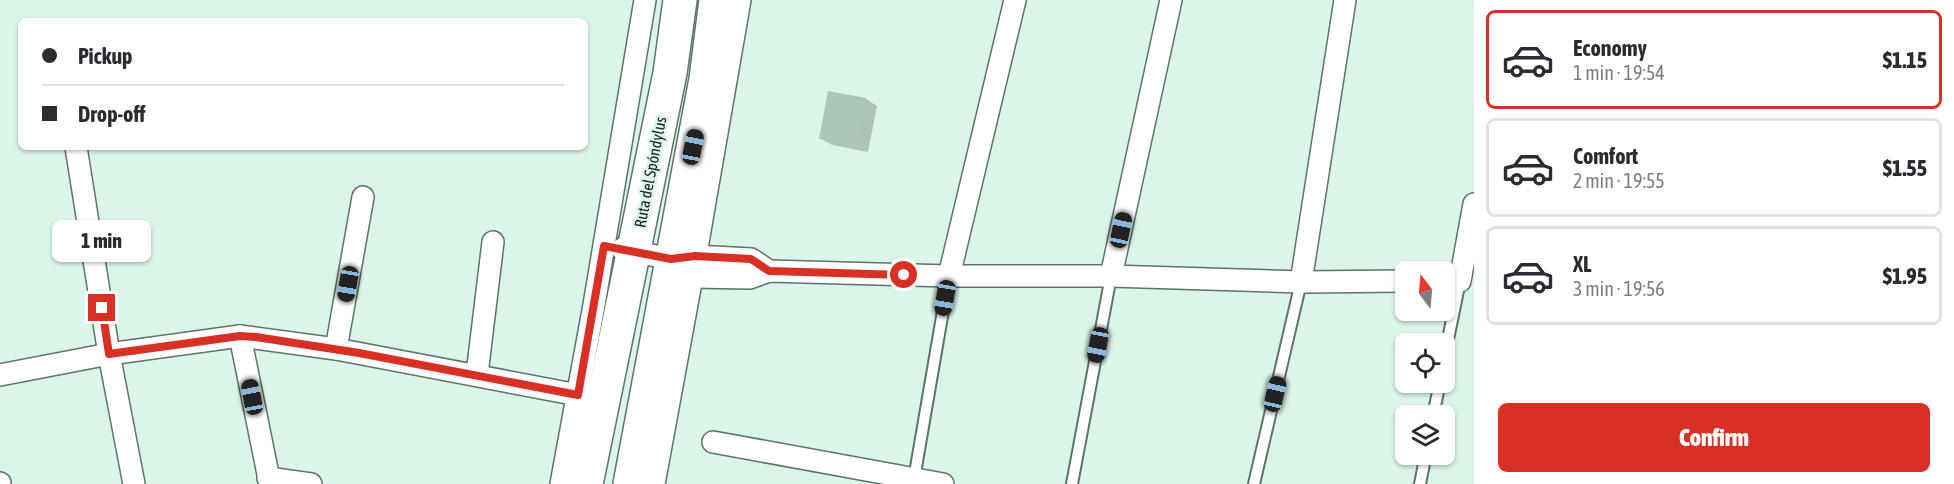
<!DOCTYPE html>
<html lang="en">
<head>
<meta charset="utf-8">
<style>
  body { margin:0; font-family:"Asap Condensed",sans-serif; background:#f7f7f7; color:#2b2b33; height:100vh; display:flex; flex-direction:column; font-size:22px; white-space:nowrap }
  * { box-sizing:border-box; margin:0 }
  p { font-size:20px; color:#7c7c81 }
  .icon { flex:none; width:33px; height:33px; fill:none; stroke:currentColor; stroke-width:2; stroke-linecap:round; stroke-linejoin:round }
  .map { position:relative; flex:1; overflow:hidden }
  .panel { display:flex; flex-direction:column; background:#fff; width:480px }
  .panel>* { flex:none }
  .top-card { position:absolute; left:18px; top:18px; width:570px; height:132px; border-radius:9px; box-shadow:0 2px 4px #0004; display:grid; align-content:center; height:132px; padding:0 24px; background:#fff }
  .needle { width:39px; rotate:344deg }
  .buttons { position:absolute; left:1395px; top:261px; display:grid; gap:12px }
  .buttons a { display:grid; place-items:center; width:60px; height:60px; border-radius:9px; background:#fff; box-shadow:0 2px 4px #0004; font-size:30px }
  .end { position:absolute; width:27px; height:27px; margin:-14px; border:8px solid #d93025; background:#fff; box-shadow:0 0 0 3px #fff }
  .from { border-radius:50% }
  .bubble { position:absolute; height:42px; border-radius:9px; background:#fff; box-shadow:0 2px 4px #0004; font-size:20px; font-weight:800; line-height:42px; text-align:center }
  .car { position:absolute; width:18px; height:36px; margin:-18px -9px; border-radius:8px; box-shadow:0 0 4px 2px #0007; background:linear-gradient(#222 24%,#8ab4d8 0 40%,#222 0 76%,#8ab4d8 0 86%,#222 0) }
  .top-card b { display:flex; align-items:center; gap:21px; height:57px; font-size:22px }
  .top-card b+b { border-top:2px solid #e1e1e2 }
  .top-card i { width:15px; height:15px; background:#2b2b33 }
  ul { padding:10px 0 0; list-style:none }
  li { display:flex; align-items:center; gap:18px; height:99px; margin:0 12px 9px; padding:0 12px; border:3px solid #e1e1e2; border-radius:9px }
  li div { flex:1 }
  li b { display:block; font-size:22px }
  li em { font-style:normal; font-weight:800 }
  li.current { border-color:#d93025 }
  li>.icon { width:54px; height:54px; stroke-width:1.5 }
  .cta { display:flex; gap:12px; margin-top:auto; padding:12px 24px }
  .cta a { flex:1; height:69px; border-radius:9px; background:#d93025; color:#fff; font-size:24px; font-weight:800; line-height:69px; text-align:center }
  main { display:flex; flex:1; min-height:0 }
  .map>svg:first-child { display:block }
  .shadow { fill:#0003 }
  .building { fill:#acc6b9 }
  .lines { fill:none; stroke-linecap:round; stroke-linejoin:round }
  .service-casing { stroke:#5c7468; stroke-width:14 }
  .minor-casing { stroke:#5c7468; stroke-width:24 }
  .trunk-casing { stroke:#5c7468; stroke-width:36 }
  .service { stroke:#fff; stroke-width:10 }
  .minor { stroke:#fff; stroke-width:21 }
  .trunk { stroke:#fff; stroke-width:33 }
  .route { stroke:#d93025; stroke-width:8 }
  .labels { text-anchor:middle; dominant-baseline:central; stroke-width:5; stroke-linejoin:round; paint-order:stroke }
  .street-label { font-size:16px; fill:#161f1b; stroke:#dbf5e8 }
</style>
</head>
<body>
<main>
<div class="map">
<svg width="1474" height="484" viewBox="0 0 1474 484">
  <rect width="100%" height="100%" fill="#dbf5e8"/>
  <path class="shadow" d="M866,99L877,106L868,152L832,145L820,138Z"/>
  <path class="building" d="M828,91L866,98L857,146L819,139Z"/>
  <g class="lines">
    <g class="service-casing">
      <g id="service">
        <path d="M1444,359L1460,281"/>
        <path d="M1433,416L1440,382"/>
        <path d="M914,479L949,276"/>
        <path d="M1072,484L1111,276"/>
        <path d="M1254,484L1301,282"/>
        <path d="M1420,484L1426,454"/>
      </g>
    </g>
    <g class="minor-casing">
      <g id="minor">
        <path d="M76,147L109,354L134,484"/>
        <path d="M622,249L671,259L695,256L751,259L769,271"/>
        <path d="M671,259L692,277L750,278L769,271L949,276H1111L1301,282L1406,281"/>
        <path d="M949,276L1015,0"/>
        <path d="M1111,276L1171,0"/>
        <path d="M1460,281L1474,204"/>
        <path d="M1301,282L1345,0"/>
        <path d="M240,336L270,484"/>
        <path d="M336,349L363,197"/>
        <path d="M477,374L493,242"/>
        <path d="M0,375L109,354L240,336L336,349L578,395"/>
        <path d="M713,442L943,484"/>
        <path d="M268,478L311,484"/>
        <path d="M0,483V484"/>
        <path d="M561,484L594,305L645,0"/>
        <path d="M654,484L692,277L740,0"/>
      </g>
    </g>
    <g class="trunk-casing">
      <g id="trunk">
        <path d="M586,484L670,73L680,0"/>
        <path d="M630,484L706,79L716,0"/>
      </g>
    </g>
    <use href="#service" class="service"/>
    <use href="#minor" class="minor"/>
    <use href="#trunk" class="trunk"/>
  </g>
  <g class="lines">
    <path class="route" d="M102,308L109,354L240,336L256,337L359,353L578,395L604,246L671,259L695,256L751,259L769,271L904,275"/>
  </g>
  <g class="labels">
    <g class="street-label">
      <text transform="translate(650 172) rotate(-79)">Ruta del Spóndylus</text>
    </g>
  </g>
</svg>
<div class="buttons">
<a><svg class="needle" viewBox="-14 -14 28 28"><path d="M0-13l5 13h-10z" fill="#e53935"/><path d="M0 13l5-13h-10z" fill="#7c7c81"/></svg></a>
<a><svg class="icon" aria-label="locate" viewBox="0 0 24 24"><circle cx="12" cy="12" r="6"/><path d="M12 2v4M12 18v4M2 12h4M18 12h4"/></svg></a>
<a><svg class="icon" aria-label="layers" viewBox="0 0 24 24"><path d="M12 4l9 5-9 5-9-5zM3 14l9 5 9-5"/></svg></a>
</div>
<i class="end from" style="left:904px;top:275px"></i>
<i class="end" style="left:102px;top:308px"></i>
<div class="bubble" style="left:52px;top:220px;width:99px">1 min</div>
<i class="car" style="left:693px;top:147px;rotate:11deg"></i>
<i class="car" style="left:1121px;top:230px;rotate:12deg"></i>
<i class="car" style="left:348px;top:284px;rotate:190deg"></i>
<i class="car" style="left:945px;top:298px;rotate:190deg"></i>
<i class="car" style="left:1098px;top:345px;rotate:191deg"></i>
<i class="car" style="left:1275px;top:394px;rotate:13deg"></i>
<i class="car" style="left:252px;top:397px;rotate:349deg"></i>
<div class="top-card">
<b><i class="from"></i>Pickup</b>
<b><i></i>Drop-off</b>
</div>
</div>
<section class="panel">
<ul>
<li class="current"><svg class="icon" aria-label="car" viewBox="0 0 24 24"><path d="M5 17H2v-5l4-1 3-4h7l3 4 3 1v5h-3M9 17h6M6 11h13"/><circle cx="7" cy="17" r="2"/><circle cx="17" cy="17" r="2"/></svg><div><b>Economy</b><p>1 min · 19:54</p></div><em>$1.15</em></li>
<li><svg class="icon" aria-label="car" viewBox="0 0 24 24"><path d="M5 17H2v-5l4-1 3-4h7l3 4 3 1v5h-3M9 17h6M6 11h13"/><circle cx="7" cy="17" r="2"/><circle cx="17" cy="17" r="2"/></svg><div><b>Comfort</b><p>2 min · 19:55</p></div><em>$1.55</em></li>
<li><svg class="icon" aria-label="car" viewBox="0 0 24 24"><path d="M5 17H2v-5l4-1 3-4h7l3 4 3 1v5h-3M9 17h6M6 11h13"/><circle cx="7" cy="17" r="2"/><circle cx="17" cy="17" r="2"/></svg><div><b>XL</b><p>3 min · 19:56</p></div><em>$1.95</em></li>
</ul>
<div class="cta"><a>Confirm</a></div>
</section>
</main>
</body>
</html>
